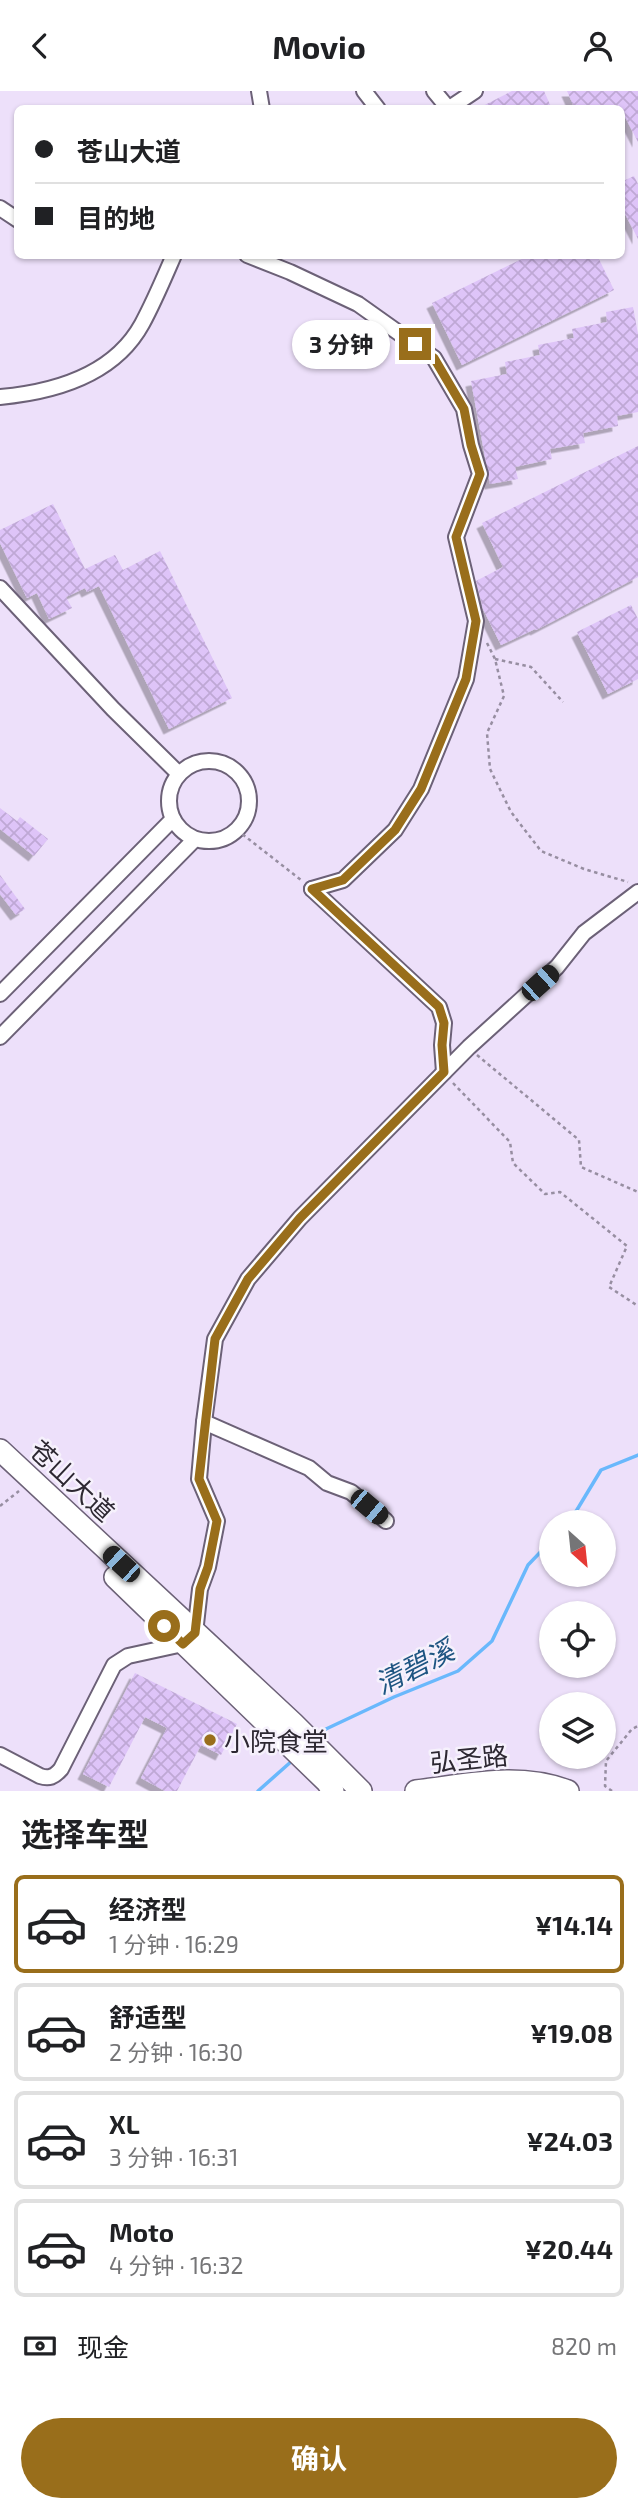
<!DOCTYPE html>
<html lang="zh">
<head>
<meta charset="utf-8">
<style>
  body { margin:0; font-family:"Exo 2","Noto Sans SC",sans-serif; background:#f2f2f2; color:#202124; height:100vh; display:flex; flex-direction:column; font-size:26px; white-space:nowrap }
  * { box-sizing:border-box; margin:0 }
  p { font-size:23px; color:#757577 }
  .icon { flex:none; width:38px; height:38px; fill:none; stroke:currentColor; stroke-width:2; stroke-linecap:round; stroke-linejoin:round }
  .map { position:relative; height:1700px; overflow:hidden }
  .side { display:flex; flex-direction:column; background:#fff; flex:1 }
  .side>* { flex:none }
  .hud { position:absolute; left:14px; top:14px; width:611px; height:154px; border-radius:10px; box-shadow:0 2px 5px #0004; display:grid; align-content:center; height:154px; padding:0 21px; background:#fff }
  .needle { width:46px; rotate:153deg }
  .tools { position:absolute; left:539px; top:1419px; display:grid; gap:14px }
  .tools a { display:grid; place-items:center; width:77px; height:77px; border-radius:50%; background:#fff; box-shadow:0 2px 5px #0004; font-size:35px }
  .end { position:absolute; width:32px; height:32px; margin:-16px; border:9px solid #996e1b; background:#fff; box-shadow:0 0 0 4px #fff }
  .from { border-radius:50% }
  .bubble { position:absolute; height:49px; border-radius:24px; background:#fff; box-shadow:0 2px 5px #0004; font-size:23px; font-weight:700; line-height:49px; text-align:center }
  .car { position:absolute; width:21px; height:42px; margin:-21px -10px; border-radius:9px; box-shadow:0 0 5px 2px #0007; background:linear-gradient(#222 24%,#8ab4d8 0 40%,#222 0 76%,#8ab4d8 0 86%,#222 0) }
  .hud b { display:flex; align-items:center; gap:24px; height:66px; font-size:26px }
  .hud b+b { border-top:2px solid #e0e0e0 }
  .hud i { width:18px; height:18px; background:#202124 }
  ul { padding:0; list-style:none }
  li { display:flex; align-items:center; gap:21px; height:98px; margin:0 14px 10px; padding:0 7px; border:4px solid #e0e0e0; border-radius:10px }
  li div { flex:1 }
  li b { display:block; font-size:26px }
  li em { font-style:normal; font-weight:700 }
  li.active { border-color:#996e1b }
  li>.icon { width:63px; height:63px; stroke-width:1.5 }
  h2 { padding:0 21px; font-size:32px; line-height:84px }
  .pay { display:flex; align-items:center; gap:18px; height:77px; padding:0 21px; font-size:26px }
  .pay p { margin-inline-start:auto }
  .action { display:flex; gap:14px; margin-top:auto; padding:14px 21px }
  .action a { flex:1; height:80px; border-radius:42px; background:#996e1b; color:#fff; font-size:28px; font-weight:700; line-height:80px; text-align:center }
  header { display:flex; justify-content:space-between; align-items:center; height:91px; padding:0 21px; background:#fff; font-size:32px; font-weight:700 }
  .map>svg:first-child { display:block }
  .lines { fill:none; stroke-linecap:round; stroke-linejoin:round }
  .stream { stroke:#69b8fc; stroke-width:3.5 }
  .building { fill:url(#building-cross-hatch); filter:url(#shadow) }
  .street-casing { stroke:#6c6177; stroke-width:18 }
  .secondary-casing { stroke:#6c6177; stroke-width:24 }
  .path { stroke:#978ea1; stroke-width:2.5; stroke-dasharray:3.5 3.5; stroke-linecap:butt }
  .street { stroke:#fff; stroke-width:14 }
  .secondary { stroke:#fff; stroke-width:21 }
  .route { stroke:#996e1b; stroke-width:9 }
  .poi-dot { fill:#996e1b; stroke:#f6f1fc; stroke-width:2.5 }
  .labels { text-anchor:middle; dominant-baseline:central; stroke-width:5; stroke-linejoin:round; paint-order:stroke }
  .street-label { font-size:26px; fill:#2d2832; stroke:#f6f1fc }
  .poi-label { font-size:26px; fill:#2d2832; stroke:#f6f1fc; text-anchor:start }
  .water-label { font-size:28px; font-style:italic; fill:#1e5582; stroke:#f6f1fc }
</style>
</head>
<body>
<header><svg class="icon" aria-label="back" viewBox="0 0 24 24"><path d="M15 5l-7 7 7 7"/></svg>Movio<svg class="icon" aria-label="person" viewBox="0 0 24 24"><circle cx="12" cy="8" r="4"/><path d="M4 21q1-7 8-7t8 7"/></svg></header>
<div class="map">
<svg width="638" height="1700" viewBox="0 0 638 1700">
  <defs>
    <pattern id="building-cross-hatch" width="8" height="8" patternUnits="userSpaceOnUse" patternTransform="scale(1.75)"><rect width="8" height="8" fill="#dec4f8"/><path d="M0 0l8 8M0 8l8-8" fill="none" stroke="#bfa8d5"/></pattern>
    <filter id="shadow"><feDropShadow dx="-5.5" dy="5.5" stdDeviation="0" flood-color="#0004"/></filter>
  </defs>
  <rect width="100%" height="100%" fill="#ede0fa"/>
  <g class="lines">
    <g class="stream">
      <path d="M569,1432L601,1379L638,1364"/>
      <path d="M317,1647L326,1638L394,1606L458,1580L492,1550L528,1474L551,1450"/>
      <path d="M258,1700L293,1669"/>
    </g>
  </g>
  <g class="building">
    <path d="M512,0H544L552,18H477Z"/>
    <path d="M567,0H638V51L621,18H575Z"/>
    <path d="M634,85L638,93V148L621,115V91Z"/>
    <path d="M530,164H597L614,199L462,274L432,212Z"/>
    <path d="M633,216L638,243V321L617,325L618,335L583,342L585,352L550,358L552,368L515,376L518,388L490,393L471,290L507,283L505,271L540,264L538,254L574,247L572,238L607,231L606,221Z"/>
    <path d="M638,355V486L536,539L535,538L501,554L483,518L476,490L503,476L482,432Z"/>
    <path d="M53,413L85,478L115,464L123,479L160,460L232,607L169,638L99,495L87,501L85,497L66,506L72,517L49,528L37,502L27,507L0,452V439Z"/>
    <path d="M631,514L638,528V588L608,603L577,541Z"/>
    <path d="M0,717L17,730L20,726L48,748L34,765L0,738Z"/>
    <path d="M0,784L25,818L16,824L0,803Z"/>
    <path d="M135,1582L237,1633L221,1664L201,1654L177,1700H165L141,1687L167,1637L145,1626L109,1696L83,1683Z"/>
  </g>
  <g class="lines">
    <g class="street-casing">
      <g id="street">
        <path d="M259,0L262,18"/>
        <path d="M364,0L378,18"/>
        <path d="M434,0L448,17"/>
        <path d="M448,18L475,0"/>
        <path d="M0,117L18,129"/>
        <path d="M247,164L290,181L358,213L434,267L464,318L471,354L480,383L456,446L476,530L466,588L421,698L395,739L343,789L312,798"/>
        <path d="M0,306C55,301 114,284 142,233C154,211 164,187 174,164"/>
        <path d="M0,497L113,618L179,683"/>
        <circle cx="209" cy="710" r="40"/>
        <path d="M312,798L439,916L444,932L442,954L444,981"/>
        <path d="M0,903L173,728"/>
        <path d="M0,946L195,748"/>
        <path d="M204,1331L309,1377L327,1392L351,1401L386,1430"/>
        <path d="M0,1664L40,1685C49,1688 54,1686 61,1678L114,1574L128,1565L183,1553L195,1542L200,1498L208,1476L217,1430L199,1388L204,1331L215,1248L248,1188L300,1127L469,956L557,876L584,842L638,801"/>
      </g>
    </g>
    <g class="secondary-casing">
      <g id="secondary">
        <path d="M0,1359L293,1632L361,1700"/>
        <path d="M115,1486L327,1691L333,1700"/>
        <path d="M416,1700C468,1694 517,1681 568,1700"/>
      </g>
    </g>
    <g class="path">
      <path d="M487,552L495,568L504,605L487,642L490,678L511,721L541,760L584,778L628,791"/>
      <path d="M495,568L531,576L563,611"/>
      <path d="M237,739L301,789"/>
      <path d="M477,964L579,1049L581,1076L638,1101"/>
      <path d="M453,992L510,1051L513,1072L545,1103L560,1101L627,1155L609,1196L638,1215"/>
      <path d="M0,1415L19,1400"/>
      <path d="M612,1700L605,1695L606,1670L632,1638L638,1635"/>
    </g>
    <use href="#street" class="street"/>
    <use href="#secondary" class="secondary"/>
  </g>
  <g class="lines">
    <path class="route" d="M164,1535L183,1553L195,1542L200,1498L208,1476L217,1430L199,1388L215,1248L248,1188L300,1127L444,981L442,954L444,932L439,916L312,798L343,789L395,739L421,698L466,588L476,530L456,446L480,383L471,354L464,318L434,267L415,253"/>
  </g>
  <circle class="poi-dot" cx="210" cy="1649" r="7"/>
  <g class="labels">
    <g class="street-label">
      <text transform="translate(73 1389) rotate(43)">苍山大道</text>
      <text transform="translate(469 1667) rotate(-6)">弘圣路</text>
    </g>
    <g class="poi-label">
      <text x="224" y="1649">小院食堂</text>
    </g>
    <g class="water-label">
      <text transform="translate(414 1575) rotate(-27)">清碧溪</text>
    </g>
  </g>
</svg>
<div class="tools">
<a><svg class="needle" viewBox="-14 -14 28 28"><path d="M0-13l5 13h-10z" fill="#e53935"/><path d="M0 13l5-13h-10z" fill="#757577"/></svg></a>
<a><svg class="icon" aria-label="locate" viewBox="0 0 24 24"><circle cx="12" cy="12" r="6"/><path d="M12 2v4M12 18v4M2 12h4M18 12h4"/></svg></a>
<a><svg class="icon" aria-label="layers" viewBox="0 0 24 24"><path d="M12 4l9 5-9 5-9-5zM3 14l9 5 9-5"/></svg></a>
</div>
<i class="end from" style="left:164px;top:1535px"></i>
<i class="end" style="left:415px;top:253px"></i>
<div class="bubble" style="left:292px;top:229px;width:98px">3 分钟</div>
<i class="car" style="left:540px;top:892px;rotate:48deg"></i>
<i class="car" style="left:369px;top:1416px;rotate:130deg"></i>
<i class="car" style="left:121px;top:1473px;rotate:313deg"></i>
<div class="hud">
<b><i class="from"></i>苍山大道</b>
<b><i></i>目的地</b>
</div>
</div>
<section class="side">
<h2>选择车型</h2>
<ul>
<li class="active"><svg class="icon" aria-label="car" viewBox="0 0 24 24"><path d="M5 17H2v-5l4-1 3-4h7l3 4 3 1v5h-3M9 17h6M6 11h13"/><circle cx="7" cy="17" r="2"/><circle cx="17" cy="17" r="2"/></svg><div><b>经济型</b><p>1 分钟 · 16:29</p></div><em>¥14.14</em></li>
<li><svg class="icon" aria-label="car" viewBox="0 0 24 24"><path d="M5 17H2v-5l4-1 3-4h7l3 4 3 1v5h-3M9 17h6M6 11h13"/><circle cx="7" cy="17" r="2"/><circle cx="17" cy="17" r="2"/></svg><div><b>舒适型</b><p>2 分钟 · 16:30</p></div><em>¥19.08</em></li>
<li><svg class="icon" aria-label="car" viewBox="0 0 24 24"><path d="M5 17H2v-5l4-1 3-4h7l3 4 3 1v5h-3M9 17h6M6 11h13"/><circle cx="7" cy="17" r="2"/><circle cx="17" cy="17" r="2"/></svg><div><b>XL</b><p>3 分钟 · 16:31</p></div><em>¥24.03</em></li>
<li><svg class="icon" aria-label="car" viewBox="0 0 24 24"><path d="M5 17H2v-5l4-1 3-4h7l3 4 3 1v5h-3M9 17h6M6 11h13"/><circle cx="7" cy="17" r="2"/><circle cx="17" cy="17" r="2"/></svg><div><b>Moto</b><p>4 分钟 · 16:32</p></div><em>¥20.44</em></li>
</ul>
<div class="pay"><svg class="icon" aria-label="cash" viewBox="0 0 24 24"><path d="M3 7h18v10H3z"/><circle cx="12" cy="12" r="2"/></svg>现金<p>820 m</p></div>
<div class="action"><a>确认</a></div>
</section>
</body>
</html>
